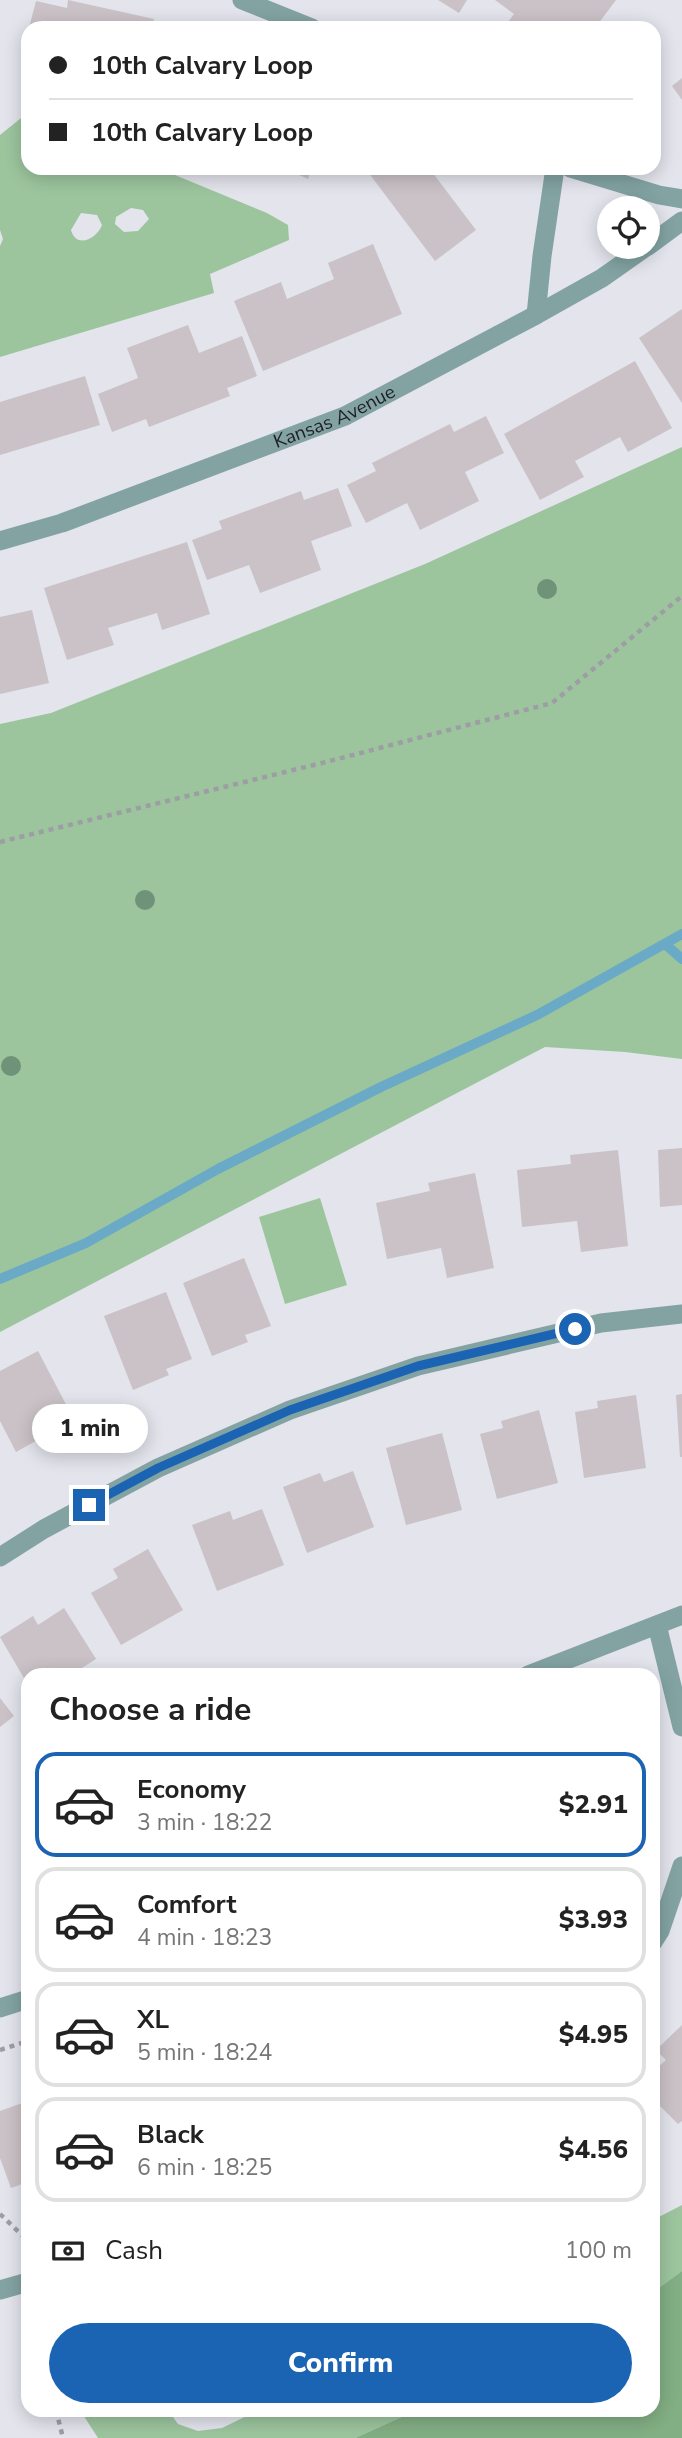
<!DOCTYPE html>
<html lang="en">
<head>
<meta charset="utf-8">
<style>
  body { margin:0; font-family:"Nunito Sans",sans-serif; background:#f6f6f6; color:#222; height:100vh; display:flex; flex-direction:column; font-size:26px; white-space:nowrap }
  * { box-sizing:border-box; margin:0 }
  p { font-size:23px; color:#767676 }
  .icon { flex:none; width:38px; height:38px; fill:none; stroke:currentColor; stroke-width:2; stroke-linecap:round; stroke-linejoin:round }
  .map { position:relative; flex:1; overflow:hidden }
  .drawer { position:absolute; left:21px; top:1668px; width:639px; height:749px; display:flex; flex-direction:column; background:#fff; border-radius:21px; box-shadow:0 4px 18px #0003 }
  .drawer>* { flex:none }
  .top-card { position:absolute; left:21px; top:21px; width:640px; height:154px; border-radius:21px; box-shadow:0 4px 18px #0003; display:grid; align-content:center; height:154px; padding:0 28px; background:#fff }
  .buttons { position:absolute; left:597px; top:196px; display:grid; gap:14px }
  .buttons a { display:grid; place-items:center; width:63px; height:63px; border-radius:50%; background:#fff; box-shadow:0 4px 18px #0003; font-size:35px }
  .end { position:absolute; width:32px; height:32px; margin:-16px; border:9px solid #1b64b3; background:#fff; box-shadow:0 0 0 4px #fff }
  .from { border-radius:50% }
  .bubble { position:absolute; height:49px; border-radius:24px; background:#fff; box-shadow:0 4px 18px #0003; font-size:23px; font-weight:800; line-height:49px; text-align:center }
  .top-card b { display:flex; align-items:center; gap:24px; height:66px; font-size:26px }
  .top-card b+b { border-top:2px solid #e0e0e0 }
  .top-card i { width:18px; height:18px; background:#222 }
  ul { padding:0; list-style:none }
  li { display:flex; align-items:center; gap:21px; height:105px; margin:0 14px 10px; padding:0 14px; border:4px solid #e0e0e0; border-radius:21px }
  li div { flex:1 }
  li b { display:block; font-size:26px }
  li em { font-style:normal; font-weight:800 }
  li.active { border-color:#1b64b3 }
  li>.icon { width:63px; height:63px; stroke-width:1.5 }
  h2 { padding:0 28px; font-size:32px; line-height:84px }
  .pay { display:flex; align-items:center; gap:18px; height:77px; padding:0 28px; font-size:26px }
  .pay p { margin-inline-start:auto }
  .cta { display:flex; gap:14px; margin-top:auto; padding:14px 28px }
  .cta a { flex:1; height:80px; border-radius:42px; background:#1b64b3; color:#fff; font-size:28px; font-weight:800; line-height:80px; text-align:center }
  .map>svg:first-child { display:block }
  .green { fill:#9cc59e; fill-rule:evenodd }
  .forest { fill:#83af84 }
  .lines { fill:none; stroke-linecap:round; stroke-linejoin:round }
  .stream { stroke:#6aaac6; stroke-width:10 }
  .building { fill:#cac2c7 }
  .path { stroke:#9d9da4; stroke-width:4.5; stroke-dasharray:5 5; stroke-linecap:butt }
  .minor { stroke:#83a3a3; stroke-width:19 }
  .tertiary { stroke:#83a3a3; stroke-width:19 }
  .tree { fill:#6e9379 }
  .route { stroke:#1b64b3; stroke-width:9 }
  .labels { text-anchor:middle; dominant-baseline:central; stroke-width:5; stroke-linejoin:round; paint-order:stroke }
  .street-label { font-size:19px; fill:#1f1f22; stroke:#e3e4ec }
</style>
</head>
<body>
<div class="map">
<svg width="682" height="2438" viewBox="0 0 682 2438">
  <rect width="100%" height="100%" fill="#e3e4ec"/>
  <g class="green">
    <path d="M26,114L28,115V168H158L267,213L288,225L289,240L210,274L214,293L0,357V246L3,239L0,230V135ZM131,208L143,210L149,219L138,231L124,232L115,224L116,217ZM81,213L97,215L102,225C97,239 76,249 71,230Z"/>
    <path d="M682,447V1059L625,1052L545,1047L0,1332V724L51,713L425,564Z"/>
    <path d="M320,1198L347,1285L285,1304L259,1217Z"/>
    <path d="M682,2205V2271L653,2292V2220Z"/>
    <path d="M80,2410H168L178,2424L198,2431L222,2428L259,2410H417L355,2438H98Z"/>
  </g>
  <path class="forest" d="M682,2271V2438H355L417,2410H653V2292Z"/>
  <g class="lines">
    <g class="stream">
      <path d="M665,944L682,959"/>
      <path d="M0,1279L86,1243L218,1169L381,1087L537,1015L682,934"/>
    </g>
  </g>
  <g class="building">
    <path d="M68,0L154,19L151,28H29L36,1L67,8Z"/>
    <path d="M438,0H467L459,13Z"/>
    <path d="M495,0H616L598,24L604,28H517L508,22L514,14Z"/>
    <path d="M682,78V100L672,86Z"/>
    <path d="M284,168H312L308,179Z"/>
    <path d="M365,168H429L476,230L435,261Z"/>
    <path d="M373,244L402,314L263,371L234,301L281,282L287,299L334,279L328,263Z"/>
    <path d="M682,309V403L639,338Z"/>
    <path d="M188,325L199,353L242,336L257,376L227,388L230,396L149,427L146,419L112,432L98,394L138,378L127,348Z"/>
    <path d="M635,361L672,428L628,452L620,437L575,461L584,477L540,500L504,434Z"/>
    <path d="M85,376L100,425L0,455V402Z"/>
    <path d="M486,416L504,453L465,472L479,501L420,530L407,503L366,523L347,485L376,471L372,463L450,424L454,432Z"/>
    <path d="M338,488L352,526L311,541L321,570L260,593L249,565L207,580L192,540L222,529L219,521L301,491L304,500Z"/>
    <path d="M187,542L210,614L162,630L157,613L108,628L114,645L67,660L44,588Z"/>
    <path d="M32,610L49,683L0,694V617Z"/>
    <path d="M682,1148V1205L660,1207L658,1150Z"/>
    <path d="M618,1150L628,1246L581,1252L577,1221L522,1227L517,1170L571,1164L570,1155Z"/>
    <path d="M475,1173L494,1268L447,1278L441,1248L387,1259L376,1203L430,1191L428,1183Z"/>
    <path d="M244,1258L271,1326L245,1335L248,1342L212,1356L183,1283Z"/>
    <path d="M166,1292L192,1359L166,1369L169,1375L133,1390L104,1316Z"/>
    <path d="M38,1351L71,1414L47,1427L50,1433L16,1452L0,1421V1371Z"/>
    <path d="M682,1394V1457H680L676,1395Z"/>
    <path d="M636,1395L646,1468L584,1478L575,1412L598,1408L597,1401Z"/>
    <path d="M539,1410L558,1483L497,1499L480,1434L503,1428L501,1421Z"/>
    <path d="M442,1433L462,1510L406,1525L386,1448Z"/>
    <path d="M353,1471L374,1527L307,1553L283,1487L320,1473L324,1482Z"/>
    <path d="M262,1509L284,1565L217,1591L192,1525L230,1511L233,1520Z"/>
    <path d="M148,1549L183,1610L121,1645L91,1593L118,1578L113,1569Z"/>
    <path d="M64,1608L96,1659L71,1675H28V1685L0,1637L33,1616L38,1625Z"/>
    <path d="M0,1698L14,1716L0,1727Z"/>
    <path d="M682,2025V2121L678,2124L653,2099V2072L666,2060L656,2050Z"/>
    <path d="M28,2101V2182L11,2188L0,2158V2111Z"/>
  </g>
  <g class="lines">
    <g class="path">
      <path d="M0,842L326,762L552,703L682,596"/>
      <path d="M0,2050L28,2041"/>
      <path d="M0,2214L24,2237L28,2255"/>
      <path d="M56,2410L63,2438"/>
    </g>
    <g class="minor">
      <path d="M242,0L312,28"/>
      <path d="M570,168L659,195L682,199"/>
      <path d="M648,246L682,221"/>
      <path d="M536,315L542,256L555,168"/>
      <path id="s1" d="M0,541L62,523L345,416L536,315L602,278L646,247"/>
      <path d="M0,1557L44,1529L158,1468L290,1410L418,1366L601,1323L682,1314"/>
      <path d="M657,1625L682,1727"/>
      <path d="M653,1942L660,1931L682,1866"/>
      <path d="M0,2290L28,2282"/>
    </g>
    <g class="tertiary">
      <path d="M528,1675L682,1615"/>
      <path d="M0,2008L28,1999"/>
    </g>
  </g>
  <g class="tree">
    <circle cx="547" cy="589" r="10"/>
    <circle cx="145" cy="900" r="10"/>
    <circle cx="11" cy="1066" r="10"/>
  </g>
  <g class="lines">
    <path class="route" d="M89,1505L158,1468L290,1410L418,1366L575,1329"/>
  </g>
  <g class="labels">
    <g class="street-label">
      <text stroke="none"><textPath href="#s1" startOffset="357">Kansas Avenue</textPath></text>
    </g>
  </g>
</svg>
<div class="buttons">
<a><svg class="icon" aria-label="locate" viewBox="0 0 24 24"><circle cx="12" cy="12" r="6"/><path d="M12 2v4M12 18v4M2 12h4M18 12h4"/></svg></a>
</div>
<i class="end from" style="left:575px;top:1329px"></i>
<i class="end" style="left:89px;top:1505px"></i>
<div class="bubble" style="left:32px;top:1404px;width:116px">1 min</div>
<div class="top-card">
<b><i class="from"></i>10th Calvary Loop</b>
<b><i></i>10th Calvary Loop</b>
</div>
<section class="drawer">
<h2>Choose a ride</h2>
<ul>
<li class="active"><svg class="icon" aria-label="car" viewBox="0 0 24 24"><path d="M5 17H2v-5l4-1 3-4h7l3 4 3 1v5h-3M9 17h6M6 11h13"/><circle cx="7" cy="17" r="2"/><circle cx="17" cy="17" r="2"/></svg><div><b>Economy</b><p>3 min · 18:22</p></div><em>$2.91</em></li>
<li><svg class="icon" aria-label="car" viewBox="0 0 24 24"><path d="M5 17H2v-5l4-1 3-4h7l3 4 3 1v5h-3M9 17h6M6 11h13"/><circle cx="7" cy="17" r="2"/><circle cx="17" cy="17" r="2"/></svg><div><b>Comfort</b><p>4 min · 18:23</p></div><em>$3.93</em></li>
<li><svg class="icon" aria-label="car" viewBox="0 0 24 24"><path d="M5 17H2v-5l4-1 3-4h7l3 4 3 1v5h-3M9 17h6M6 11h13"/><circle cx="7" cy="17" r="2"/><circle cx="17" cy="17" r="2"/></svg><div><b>XL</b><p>5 min · 18:24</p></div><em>$4.95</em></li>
<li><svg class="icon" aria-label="car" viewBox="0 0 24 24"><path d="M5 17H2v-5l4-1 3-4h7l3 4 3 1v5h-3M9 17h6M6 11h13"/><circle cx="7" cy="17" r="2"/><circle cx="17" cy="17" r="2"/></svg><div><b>Black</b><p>6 min · 18:25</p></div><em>$4.56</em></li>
</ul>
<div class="pay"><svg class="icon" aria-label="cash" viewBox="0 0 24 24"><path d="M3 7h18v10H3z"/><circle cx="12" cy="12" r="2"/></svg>Cash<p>100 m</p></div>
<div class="cta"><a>Confirm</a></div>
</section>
</div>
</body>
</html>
